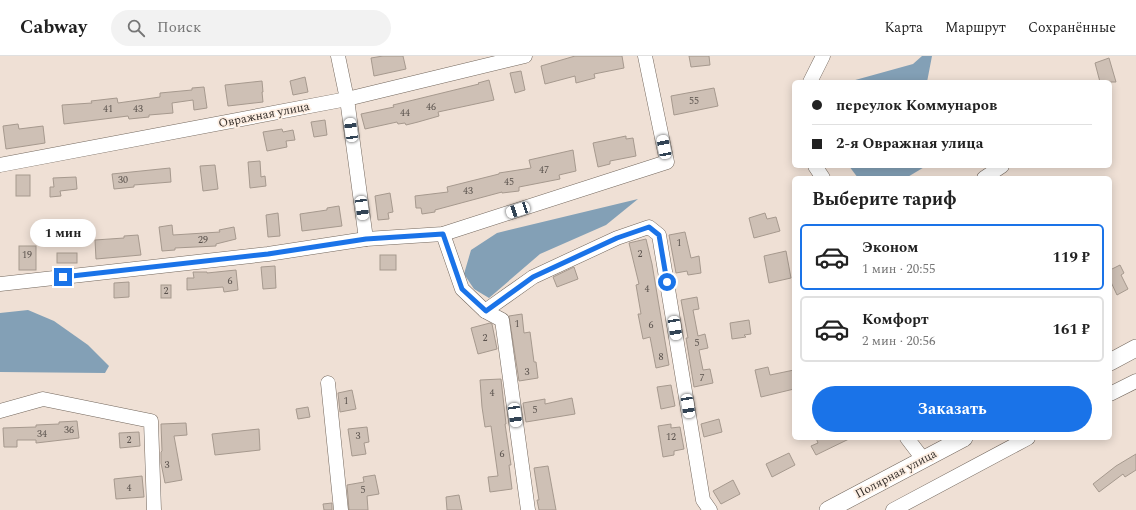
<!DOCTYPE html>
<html lang="ru">
<head>
<meta charset="utf-8">
<style>
  body { margin:0; font-family:Spectral,serif; background:#f2f2f2; color:#222; height:100vh; display:flex; flex-direction:column; font-size:15px; white-space:nowrap }
  * { box-sizing:border-box; margin:0 }
  p { font-size:13px; color:#767676 }
  .icon { flex:none; width:22px; height:22px; fill:none; stroke:currentColor; stroke-width:2; stroke-linecap:round; stroke-linejoin:round }
  .map { position:relative; flex:1; overflow:hidden }
  .drawer { position:absolute; left:792px; top:120px; width:320px; height:264px; display:flex; flex-direction:column; background:#fff; border-radius:6px; box-shadow:0 2px 10px #0003 }
  .drawer>* { flex:none }
  .guide { position:absolute; left:792px; top:24px; width:320px; height:88px; border-radius:6px; box-shadow:0 2px 10px #0003; display:grid; align-content:center; height:88px; padding:0 20px; background:#fff }
  .end { position:absolute; width:18px; height:18px; margin:-9px; border:5px solid #1a73e8; background:#fff; box-shadow:0 0 0 2px #fff }
  .from { border-radius:50% }
  .bubble { position:absolute; height:28px; border-radius:14px; background:#fff; box-shadow:0 2px 10px #0003; font-size:13px; font-weight:700; line-height:28px; text-align:center }
  .car { position:absolute; width:12px; height:24px; margin:-12px -6px; border-radius:5px; box-shadow:0 0 3px 1px #0007; background:linear-gradient(#fff 24%,#345 0 40%,#fff 0 76%,#345 0 86%,#fff 0) }
  .guide b { display:flex; align-items:center; gap:14px; height:38px; font-size:15px }
  .guide b+b { border-top:1px solid #e0e0e0 }
  .guide i { width:10px; height:10px; background:#222 }
  ul { padding:0; list-style:none }
  li { display:flex; align-items:center; gap:12px; height:66px; margin:0 8px 6px; padding:0 12px; border:2px solid #e0e0e0; border-radius:6px }
  li div { flex:1 }
  li b { display:block; font-size:15px }
  li em { font-style:normal; font-weight:700 }
  li.active { border-color:#1a73e8 }
  li>.icon { width:36px; height:36px; stroke-width:1.5 }
  h2 { padding:0 20px; font-size:18px; line-height:48px }
  .button { display:flex; gap:8px; margin-top:auto; padding:8px 20px }
  .button a { flex:1; height:46px; border-radius:24px; background:#1a73e8; color:#fff; font-size:16px; font-weight:700; line-height:46px; text-align:center }
  header { display:flex; align-items:center; gap:24px; box-sizing:border-box; height:56px; padding:0 20px; background:#fff; border-bottom:1px solid #e0e0e0 }
  header strong { font-size:19px }
  nav { display:flex; gap:22px; margin-inline-start:auto; font-size:14px }
  .search { width:280px; height:36px; background:#f2f2f2; display:flex; align-items:center; gap:10px; box-sizing:border-box; padding:0 14px; border-radius:22px; color:#767676; font-size:15px }
  .map>svg:first-child { display:block }
  .water { fill:#83a0b6 }
  .building { fill:#cec0b5; stroke:#a6998e }
  .lines { fill:none; stroke-linecap:round; stroke-linejoin:round }
  .minor-casing { stroke:#73675d; stroke-width:15 }
  .tertiary-casing { stroke:#73675d; stroke-width:18 }
  .minor { stroke:#fff; stroke-width:14 }
  .tertiary { stroke:#fff; stroke-width:17 }
  .route { stroke:#1a73e8; stroke-width:5 }
  .labels { text-anchor:middle; dominant-baseline:central; stroke-width:3.5; stroke-linejoin:round; paint-order:stroke }
  .number-label { font-size:10px; fill:#5a524d }
  .street-label { font-size:12px; fill:#342e2a; stroke:#fdeee2 }
</style>
</head>
<body>
<header>
<strong>Cabway</strong>
<div class="search"><svg class="icon" aria-label="search" viewBox="0 0 24 24"><circle cx="10" cy="10" r="6"/><path d="M15 15l6 6"/></svg>Поиск</div>
<nav><a>Карта</a><a>Маршрут</a><a>Сохранённые</a></nav>
</header>
<div class="map">
<svg width="1136" height="454" viewBox="0 0 1136 454">
  <rect width="100%" height="100%" fill="#efe0d5"/>
  <g class="water">
    <path d="M922,0H932L927,26H848L913,8Z"/>
    <path d="M849,110H926L906,122H858Z"/>
    <path d="M638,143L606,169L540,198L489,242L474,233L464,218L471,194L497,177Z"/>
    <path d="M28,254L54,265L88,289L109,310L105,317L0,316V257Z"/>
  </g>
  <g class="building">
    <path d="M383,0H403L406,13L374,20L371,2Z"/>
    <path d="M575,0H622L624,12L594,18L595,22L576,27L575,20L545,28L541,10Z"/>
    <path d="M689,0H709L710,9L691,11Z"/>
    <path d="M1109,2L1116,26H1100L1095,7Z"/>
    <path d="M521,15L525,34L515,37L510,17Z"/>
    <path d="M305,21L308,36L293,39L290,25Z"/>
    <path d="M489,24L494,44L438,56L439,60L418,66L406,69L405,67L398,68L397,66L365,73L361,58L394,51L393,49L479,28L478,27Z"/>
    <path d="M262,25L263,36H262L263,46L228,50L225,29Z"/>
    <path d="M204,31L207,52L194,54L193,44L172,47L173,57L149,59V61L129,63L128,60L64,68L62,49L92,47L91,45L117,42L118,47L160,41V37L192,34V32Z"/>
    <path d="M714,32L718,50L674,59L671,40Z"/>
    <path d="M325,64L327,79L314,81L311,66Z"/>
    <path d="M18,68L19,73L43,70L45,87L6,93L3,70Z"/>
    <path d="M282,73L283,76L293,74L295,84L286,85L287,91L267,95L263,76Z"/>
    <path d="M626,80V83L633,82L636,100L610,105V108L598,111L593,87Z"/>
    <path d="M573,94L576,115L559,119L560,123L519,131V135L502,137V136L435,154V156L422,158L421,152H416L415,140L448,136L447,131L499,118V117L531,112L529,104Z"/>
    <path d="M260,105L261,121L265,120L266,130L250,132L248,106Z"/>
    <path d="M215,109L218,133L203,135L200,110Z"/>
    <path d="M170,112L171,126L134,129V131L114,133L112,118Z"/>
    <rect x="16" y="119" width="14" height="21"/>
    <path d="M76,121L77,133L60,135L61,140L50,141V131H54L53,122Z"/>
    <path d="M390,137L393,156L388,157L389,163L378,164L375,140Z"/>
    <path d="M339,150L342,170L302,175L300,158L327,154V152Z"/>
    <path d="M278,157L280,180L268,181L266,159Z"/>
    <path d="M765,157L767,163L776,161L780,175L754,182L749,162Z"/>
    <path d="M172,169L173,179L220,176L219,174L234,171L236,183L216,188V190L175,192V194L162,195L159,171Z"/>
    <path d="M685,176L691,202L699,200L701,217L688,219L687,215L676,217L669,179Z"/>
    <path d="M138,179L141,199L96,203L95,184L124,182V180Z"/>
    <path d="M646,183L652,208L669,309L656,312L650,281L643,283L638,258H641L636,229L639,228L629,187Z"/>
    <rect x="19" y="190" width="17" height="24"/>
    <path d="M786,195L791,222L769,227L764,200Z"/>
    <rect x="57" y="197" width="20" height="10"/>
    <rect x="380" y="199" width="16" height="15"/>
    <path d="M1120,209L1124,217L1121,219L1128,233L1117,239L1110,224V214Z"/>
    <path d="M275,210L276,232L263,233L261,211Z"/>
    <path d="M574,211L578,223L557,231L553,221Z"/>
    <path d="M236,214L238,234L224,236L223,231L187,234V222H194L193,216H207V217Z"/>
    <path d="M129,226V241L114,242V227Z"/>
    <rect x="161" y="229" width="10" height="13"/>
    <path d="M697,241L699,253L693,254L698,280L705,278L708,292L699,294L703,314L710,313L713,327L694,331L686,282H688L681,244Z"/>
    <path d="M522,258L524,277L530,276L534,306H536L538,322L519,325L509,260Z"/>
    <path d="M749,264L751,278L744,279L746,281L732,283L730,267Z"/>
    <path d="M490,267L492,268L497,293L478,298L471,272Z"/>
    <path d="M768,311L770,319L794,314V333L761,341L755,314Z"/>
    <path d="M501,323L506,368H505L511,409H509L512,433L490,436L488,421L498,420L491,370L485,371L482,351L480,324Z"/>
    <path d="M671,329L675,350L661,353L657,331Z"/>
    <path d="M352,334L356,353L340,356L338,337Z"/>
    <path d="M572,342L575,358L526,366L523,347L545,343V348Z"/>
    <path d="M308,351L310,361L298,363L296,353Z"/>
    <path d="M719,363L722,376L704,381L701,368Z"/>
    <path d="M77,365L79,382L36,387V384H17V391H4L3,372L36,371V369L59,368V366Z"/>
    <path d="M186,367L187,379L174,380L182,424L165,427L161,407V396L162,395L161,368Z"/>
    <path d="M671,368V372L680,371L684,393L674,395V399L663,401L658,370Z"/>
    <path d="M367,371L369,386L364,387L366,398L352,400L348,373Z"/>
    <path d="M259,373L260,394L215,399L212,378Z"/>
    <path d="M139,376L140,390L120,392L119,377Z"/>
    <path d="M816,382H851L816,399L811,390L818,387Z"/>
    <path d="M789,397L795,409L772,421L766,408Z"/>
    <path d="M1136,398V414L1125,421L1123,418L1099,436L1093,428L1116,410Z"/>
    <path d="M548,410L556,454H539L537,444H539L534,412Z"/>
    <path d="M375,419L379,438L367,440L368,454H349L347,429L364,426L363,421Z"/>
    <path d="M142,420L144,441L116,443L114,423Z"/>
    <path d="M733,424L740,438L721,448L713,435Z"/>
    <path d="M459,439L462,454H447L446,441Z"/>
    <path d="M332,447V454H324L323,448Z"/>
  </g>
  <g class="lines">
    <g class="minor-casing">
      <g id="minor">
        <path d="M338,0L347,43L366,183"/>
        <path d="M810,26L823,0"/>
        <path d="M0,109L347,43L525,0"/>
        <path d="M815,110L823,122"/>
        <path d="M984,122L1002,110"/>
        <path d="M443,178L462,233L485,255L502,264L528,454"/>
        <path d="M0,228L268,198L366,183L443,178L667,106L645,0"/>
        <path d="M485,255L533,221L617,182L649,171L659,179L703,444L710,454"/>
        <path d="M328,327L341,454"/>
        <path d="M1110,338L1136,325"/>
        <path d="M0,355L43,343L151,365L154,454"/>
        <path d="M907,382L923,403"/>
        <path d="M893,454L1028,382"/>
      </g>
    </g>
    <g class="tertiary-casing">
      <g id="tertiary">
        <path d="M1110,306L1136,292"/>
        <path d="M828,454L964,382"/>
      </g>
    </g>
    <use href="#minor" class="minor"/>
    <use href="#tertiary" class="tertiary"/>
  </g>
  <g class="lines">
    <path class="route" d="M63,221L268,198L366,183L443,178L462,233L486,255L533,221L617,182L649,171L659,179L667,226"/>
  </g>
  <g class="labels">
    <g class="number-label">
      <text x="694" y="45">55</text>
      <text x="431" y="51">46</text>
      <text x="108" y="53">41</text>
      <text x="138" y="53">43</text>
      <text x="405" y="57">44</text>
      <text x="544" y="114">47</text>
      <text x="123" y="124">30</text>
      <text x="509" y="126">45</text>
      <text x="468" y="135">43</text>
      <text x="203" y="184">29</text>
      <text x="679" y="187">1</text>
      <text x="640" y="198">2</text>
      <text x="27" y="199">19</text>
      <text x="230" y="225">6</text>
      <text x="647" y="233">4</text>
      <text x="166" y="235">2</text>
      <text x="517" y="268">1</text>
      <text x="651" y="269">6</text>
      <text x="485" y="282">2</text>
      <text x="697" y="287">5</text>
      <text x="661" y="301">8</text>
      <text x="527" y="316">3</text>
      <text x="702" y="322">7</text>
      <text x="492" y="337">4</text>
      <text x="346" y="345">1</text>
      <text x="535" y="354">5</text>
      <text x="69" y="374">36</text>
      <text x="42" y="378">34</text>
      <text x="358" y="380">3</text>
      <text x="671" y="381">12</text>
      <text x="129" y="384">2</text>
      <text x="502" y="398">6</text>
      <text x="167" y="409">3</text>
      <text x="129" y="432">4</text>
      <text x="363" y="434">5</text>
    </g>
    <g class="street-label">
      <text transform="translate(264 59) rotate(-11)">Овражная улица</text>
      <text transform="translate(896 418) rotate(-28)">Полярная улица</text>
    </g>
  </g>
</svg>
<i class="end from" style="left:667px;top:226px"></i>
<i class="end" style="left:63px;top:221px"></i>
<div class="bubble" style="left:30px;top:163px;width:66px">1 мин</div>
<i class="car" style="left:351px;top:74px;rotate:352deg"></i>
<i class="car" style="left:664px;top:91px;rotate:349deg"></i>
<i class="car" style="left:362px;top:152px;rotate:172deg"></i>
<i class="car" style="left:518px;top:154px;rotate:252deg"></i>
<i class="car" style="left:675px;top:272px;rotate:171deg"></i>
<i class="car" style="left:688px;top:350px;rotate:171deg"></i>
<i class="car" style="left:515px;top:359px;rotate:172deg"></i>
<div class="guide">
<b><i class="from"></i>переулок Коммунаров</b>
<b><i></i>2-я Овражная улица</b>
</div>
<section class="drawer">
<h2>Выберите тариф</h2>
<ul>
<li class="active"><svg class="icon" aria-label="car" viewBox="0 0 24 24"><path d="M5 17H2v-5l4-1 3-4h7l3 4 3 1v5h-3M9 17h6M6 11h13"/><circle cx="7" cy="17" r="2"/><circle cx="17" cy="17" r="2"/></svg><div><b>Эконом</b><p>1 мин · 20:55</p></div><em>119 ₽</em></li>
<li><svg class="icon" aria-label="car" viewBox="0 0 24 24"><path d="M5 17H2v-5l4-1 3-4h7l3 4 3 1v5h-3M9 17h6M6 11h13"/><circle cx="7" cy="17" r="2"/><circle cx="17" cy="17" r="2"/></svg><div><b>Комфорт</b><p>2 мин · 20:56</p></div><em>161 ₽</em></li>
</ul>
<div class="button"><a>Заказать</a></div>
</section>
</div>
</body>
</html>
